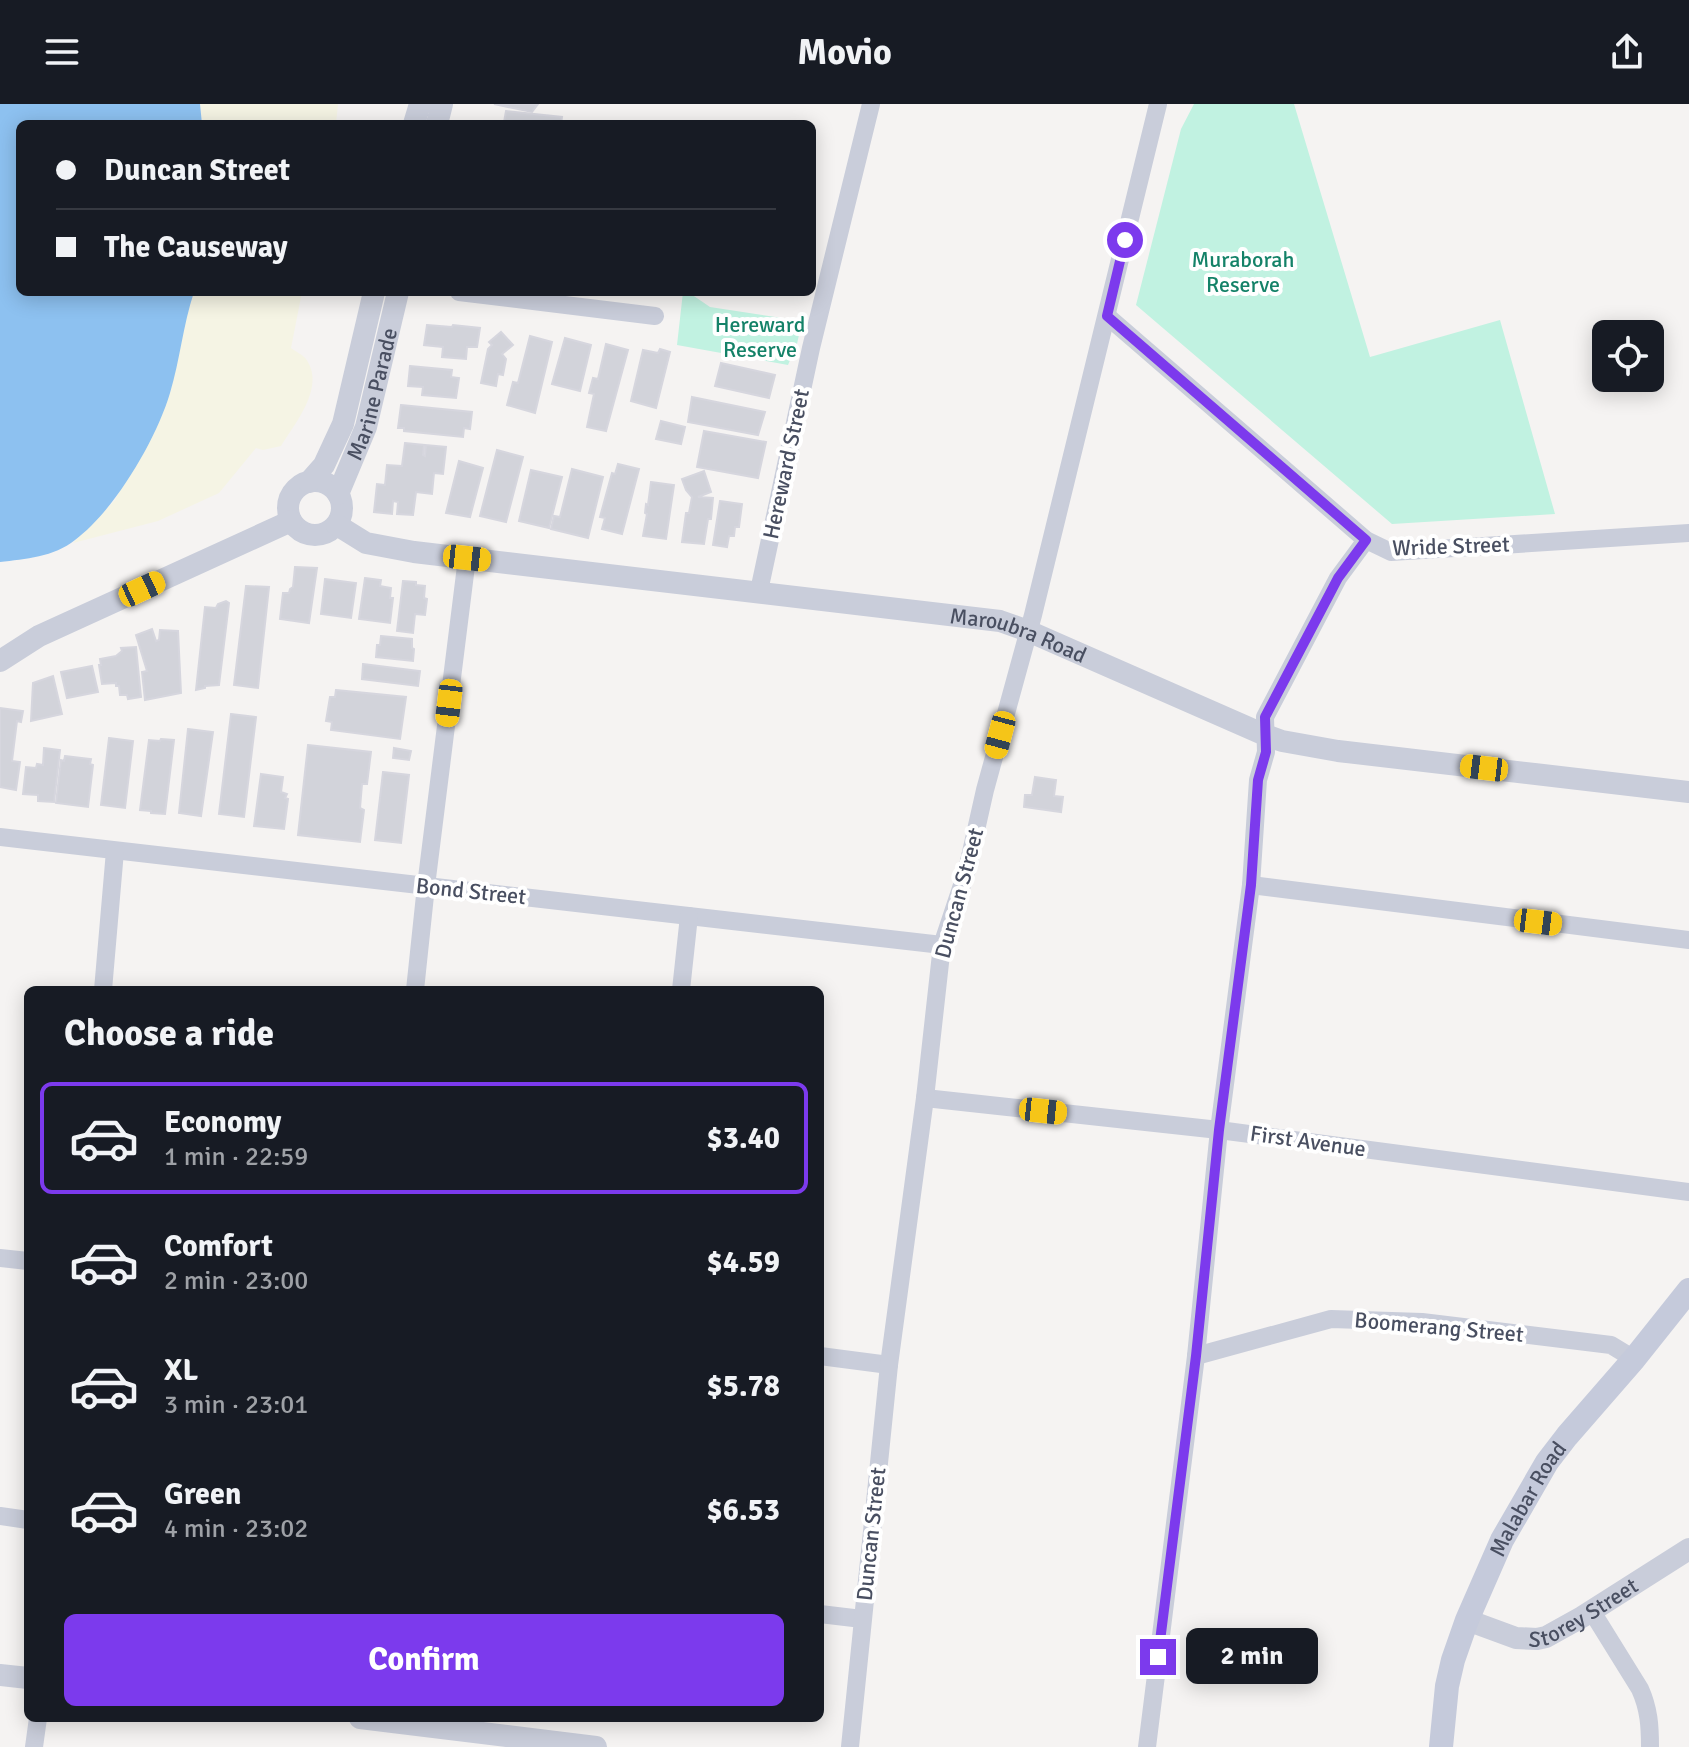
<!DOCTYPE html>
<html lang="en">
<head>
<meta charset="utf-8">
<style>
  body { margin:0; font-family:Signika,sans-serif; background:#242831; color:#f1f3f6; height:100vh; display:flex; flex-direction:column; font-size:30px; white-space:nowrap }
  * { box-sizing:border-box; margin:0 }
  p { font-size:26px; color:#9ea1a6 }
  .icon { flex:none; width:44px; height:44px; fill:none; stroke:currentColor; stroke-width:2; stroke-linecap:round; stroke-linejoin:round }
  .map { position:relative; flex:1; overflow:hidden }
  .side { position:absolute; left:24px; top:882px; width:800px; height:736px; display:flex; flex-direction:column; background:#171b24; border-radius:12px; box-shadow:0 4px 20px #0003 }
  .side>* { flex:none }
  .hud { position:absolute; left:16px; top:16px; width:800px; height:176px; border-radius:12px; box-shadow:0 4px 20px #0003; display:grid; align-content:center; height:176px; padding:0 40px; background:#171b24 }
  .buttons { position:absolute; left:1592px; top:216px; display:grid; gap:16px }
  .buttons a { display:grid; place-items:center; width:72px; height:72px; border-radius:12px; background:#171b24; box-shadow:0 4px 20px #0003; font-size:40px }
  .end { position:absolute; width:36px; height:36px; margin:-18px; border:10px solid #7c3aed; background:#fff; box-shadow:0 0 0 4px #fff }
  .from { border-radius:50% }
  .bubble { position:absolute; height:56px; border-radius:12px; background:#171b24; box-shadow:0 4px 20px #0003; font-size:26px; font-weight:700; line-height:56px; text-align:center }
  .car { position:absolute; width:24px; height:48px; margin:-24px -12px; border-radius:10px; box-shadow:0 0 6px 2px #0007; background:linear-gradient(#f5c518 24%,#345 0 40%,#f5c518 0 76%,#345 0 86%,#f5c518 0) }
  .hud b { display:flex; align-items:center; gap:28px; height:76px; font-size:30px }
  .hud b+b { border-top:2px solid #363941 }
  .hud i { width:20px; height:20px; background:#f1f3f6 }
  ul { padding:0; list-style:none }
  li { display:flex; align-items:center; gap:24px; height:112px; margin:0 16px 12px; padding:0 24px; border:4px solid transparent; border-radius:12px }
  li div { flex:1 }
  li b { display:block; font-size:30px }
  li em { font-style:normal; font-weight:700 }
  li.current { border-color:#7c3aed }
  li>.icon { width:72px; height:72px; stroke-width:1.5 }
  h2 { padding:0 40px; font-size:36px; line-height:96px }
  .cta { display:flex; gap:16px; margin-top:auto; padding:16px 40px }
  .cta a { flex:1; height:92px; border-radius:12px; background:#7c3aed; color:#fff; font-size:32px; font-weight:700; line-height:92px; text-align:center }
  header { display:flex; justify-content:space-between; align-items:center; height:104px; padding:0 40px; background:#171b24; font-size:36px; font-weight:700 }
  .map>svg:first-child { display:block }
  .green { fill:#c1f2e1 }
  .sand { fill:#f5f4e4 }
  .water { fill:#8dc1f0 }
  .building { fill:#d2d3da; stroke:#d6d6de; stroke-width:2 }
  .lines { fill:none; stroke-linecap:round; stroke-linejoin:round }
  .minor { stroke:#c9cdda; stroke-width:18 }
  .tertiary { stroke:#c9cdda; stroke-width:22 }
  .secondary { stroke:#c5cadb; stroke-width:24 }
  .route { stroke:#7c3aed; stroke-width:10 }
  .labels { text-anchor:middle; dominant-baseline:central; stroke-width:8; stroke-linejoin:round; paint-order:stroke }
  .park-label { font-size:22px; fill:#148268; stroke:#fff }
  .street-label { font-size:22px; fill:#494f61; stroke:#fff }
</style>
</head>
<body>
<header><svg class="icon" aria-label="menu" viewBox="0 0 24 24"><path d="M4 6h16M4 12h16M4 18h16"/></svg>Movio<svg class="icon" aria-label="share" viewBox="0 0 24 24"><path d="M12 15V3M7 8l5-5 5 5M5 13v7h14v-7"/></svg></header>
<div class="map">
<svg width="1689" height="1643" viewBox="0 0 1689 1643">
  <rect width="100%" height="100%" fill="#f5f3f2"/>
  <g class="green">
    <path d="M1194,0H1294L1370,253L1500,216L1555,410L1392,420L1136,201L1181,25Z"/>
    <path d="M683,188H688L710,203L802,217L797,240L788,261L677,241Z"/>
  </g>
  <g class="sand">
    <path d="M200,0H338L336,20H202Z"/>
    <path d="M194,188H302L291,244C295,247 303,251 306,255C326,283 295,319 281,342L263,346L256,344L219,389L158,417L73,439L115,396L170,289L187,209Z"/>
  </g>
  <path class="water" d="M0,0H200L202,20H20V188H194C183,221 180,256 170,289C156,336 115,406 75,436C54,453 25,455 0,458Z"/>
  <g class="building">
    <path d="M494,0H538L532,8Z"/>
    <path d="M506,7L562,13L561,20H507L504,18Z"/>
    <path d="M427,221L452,223L453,221L480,224L477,243H467L466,255L442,253L443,243L424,241Z"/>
    <path d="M501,228L513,241L502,250L506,255L503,271L498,270L496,282L481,279L488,245L492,241L489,238Z"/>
    <path d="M530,232L552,238L535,309L507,301L513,278L518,279Z"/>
    <path d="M565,234L591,241L580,287L552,280Z"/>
    <path d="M606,240L628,246L606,327L587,323L594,290L589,289L593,274L598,275Z"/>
    <path d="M660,245L670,248L656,304L631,297L643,246L658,249Z"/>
    <path d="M721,259L775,271L769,294L715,282Z"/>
    <path d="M410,262L452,266L451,273L459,274L456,294L422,291L423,283L408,282Z"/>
    <path d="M692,293L765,308L758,331L688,318Z"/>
    <path d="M401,301L472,308L470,325L464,324L463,333L404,327V324H398Z"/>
    <path d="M661,317L685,323L681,340L656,335Z"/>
    <path d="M704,327L766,338L758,374L697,363Z"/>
    <path d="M405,339L424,341L423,351L425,352L426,341L446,343L443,370L434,369L432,390L416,388L413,411L397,410L398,398L393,397L392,410L374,408L377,380L385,381L387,361L402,362Z"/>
    <path d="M497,346L523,353L506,418L480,412Z"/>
    <path d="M459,357L483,364L470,413L446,409Z"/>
    <path d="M618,360L639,365L622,430L602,425L605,414L600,413L612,369L615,370Z"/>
    <path d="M572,365L603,373L588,434L551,425L554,412L560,413Z"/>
    <path d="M531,366L562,373L549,424L519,417Z"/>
    <path d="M704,367L711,388L698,393L713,394L711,415H708L704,440L682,438L686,409H689L692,393L686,386L682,375Z"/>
    <path d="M651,378L674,381L666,435L643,432L647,410L645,409L646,400L648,401Z"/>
    <path d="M720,397L742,400L739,423H735L734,432H729L727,443L713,441Z"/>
    <path d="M295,463L317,464L309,519L280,515L283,489H289L290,485L293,483Z"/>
    <path d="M365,474L381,476L380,482L391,484L390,494H393L390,519L359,515Z"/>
    <path d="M325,475L356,479L351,514L321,510Z"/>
    <path d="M403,477L416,478V481L425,482L424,494L427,495L425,511L415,510L413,529L397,527Z"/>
    <path d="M246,482L269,483L258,584L234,581Z"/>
    <path d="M226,497L229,499L219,581L205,582V584L196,586L205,503L216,504L218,500Z"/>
    <path d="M152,525L156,537L159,536L160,526L178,527L181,589L145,596L142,568L147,567L136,531Z"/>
    <path d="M381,532L412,535V544L414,545L413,557L376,553L377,541H380Z"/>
    <path d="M136,543L141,593L128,595L127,591H120L119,582H116V579L102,580L99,561H101L100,555L116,552L122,547L121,544Z"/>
    <path d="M363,560L420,567L418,582L362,575Z"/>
    <path d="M92,562L98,588L67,594L61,568Z"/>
    <path d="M53,572L62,610L31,617L33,579Z"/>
    <path d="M336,586L406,593L400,635L331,626L332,618L326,617L330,593H335Z"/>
    <path d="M0,604L23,607L21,618L17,617L12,657L20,658L16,686L0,683Z"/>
    <path d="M231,610L256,613L244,713L219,710Z"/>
    <path d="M188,625L213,628L201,712L179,709Z"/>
    <path d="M109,634L133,637L125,704L101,701Z"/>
    <path d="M161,635L174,636L165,710L151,709V707L140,706L149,636L160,637Z"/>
    <path d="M308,641L371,648L367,680H362L360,704L364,706L360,738L298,731Z"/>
    <path d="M44,644L60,646L54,698L38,697V691L23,690L26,663L36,664L37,660L43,661Z"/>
    <path d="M394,644L411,647L409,656L393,654Z"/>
    <path d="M65,652L91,655L90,660L93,661L88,703L56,699L61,656L64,657Z"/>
    <path d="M383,668L409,671L401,739L375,736Z"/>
    <path d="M261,670L283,673L281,688L287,690L285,694L288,695L284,725L254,722Z"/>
    <path d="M1035,673L1056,676L1054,692L1063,693L1061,708L1024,703L1025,691H1032Z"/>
  </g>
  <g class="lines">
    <g class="minor">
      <path d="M459,188L655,212"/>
      <path d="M1107,212L1366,436L1391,448L1689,429"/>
      <path d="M759,487L811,244L871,0"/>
      <path d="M0,733L942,841"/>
      <path d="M1251,781L1689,836"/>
      <path d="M103,886L115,747"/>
      <path d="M415,886L426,782L467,454"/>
      <path d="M681,886L689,812"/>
      <path d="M925,994L1219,1026L1689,1088"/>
      <path d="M0,1154L28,1157"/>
      <path d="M820,1252L889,1261"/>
      <path d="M1196,1252L1331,1215L1422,1218L1611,1241L1634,1255"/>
      <path d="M0,1412L28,1416"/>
      <path d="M1591,1506L1640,1585C1649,1605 1650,1622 1650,1643"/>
      <path d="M820,1510L862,1515"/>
      <path d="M34,1643L38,1614"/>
      <path d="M850,1643L889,1261L925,994L942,841L967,766L985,686L1033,511L1158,0"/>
      <path d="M1147,1643L1196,1252L1219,1026L1251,781L1258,676L1266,648L1265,613L1338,474L1366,436"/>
    </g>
    <g class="tertiary">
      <path d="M414,20L420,0"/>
      <path d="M437,20L442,0"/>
      <circle cx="315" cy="404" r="27"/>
      <path d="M309,378L324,361L343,320L374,188"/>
      <path id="s1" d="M338,390L366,323L398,188"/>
      <path id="s2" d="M337,421L366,439L414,448L1000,517L1028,527L1265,631L1282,637L1338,647L1689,688"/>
      <path d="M0,557L39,532L291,417"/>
      <path id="s3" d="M1467,1516L1516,1534L1537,1535L1546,1533L1582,1513L1689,1445"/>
      <path d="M0,1571L28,1574"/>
      <path d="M360,1614L596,1643"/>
    </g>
    <path class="secondary" id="s4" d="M1441,1643L1447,1582L1453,1556L1467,1516L1502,1436L1547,1358L1567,1332L1634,1255L1689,1186"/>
  </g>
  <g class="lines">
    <path class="route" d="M1125,136L1107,212L1366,436L1338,474L1265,613L1266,648L1258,676L1251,781L1219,1026L1196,1252L1158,1553"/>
  </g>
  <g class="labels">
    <g class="park-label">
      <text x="1243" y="155">Muraborah<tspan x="1243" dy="25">Reserve</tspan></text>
      <text x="760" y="220">Hereward<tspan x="760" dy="25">Reserve</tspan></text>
    </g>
    <g class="street-label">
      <text stroke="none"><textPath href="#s1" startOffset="106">Marine Parade</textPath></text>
      <text transform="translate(786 360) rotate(-78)">Hereward Street</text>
      <text transform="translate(1451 442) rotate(-2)">Wride Street</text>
      <text stroke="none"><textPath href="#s2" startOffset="694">Maroubra Road</textPath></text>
      <text transform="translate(471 787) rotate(6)">Bond Street</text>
      <text transform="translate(959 789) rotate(-75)">Duncan Street</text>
      <text transform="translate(1308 1037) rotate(8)">First Avenue</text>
      <text transform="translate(1439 1223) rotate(5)">Boomerang Street</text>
      <text stroke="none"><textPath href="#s4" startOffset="266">Malabar Road</textPath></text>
      <text transform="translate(871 1430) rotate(-84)">Duncan Street</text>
      <text stroke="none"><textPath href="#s3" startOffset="126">Storey Street</textPath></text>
    </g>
  </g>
</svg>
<div class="buttons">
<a><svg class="icon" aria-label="locate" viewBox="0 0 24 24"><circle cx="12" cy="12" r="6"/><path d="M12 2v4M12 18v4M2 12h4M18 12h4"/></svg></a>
</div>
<i class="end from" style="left:1125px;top:136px"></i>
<i class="end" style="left:1158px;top:1553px"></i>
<div class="bubble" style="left:1186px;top:1524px;width:132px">2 min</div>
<i class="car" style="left:467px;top:454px;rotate:96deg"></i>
<i class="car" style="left:142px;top:485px;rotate:65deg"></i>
<i class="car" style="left:449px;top:599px;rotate:187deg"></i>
<i class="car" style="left:1000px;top:631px;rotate:195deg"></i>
<i class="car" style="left:1484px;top:664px;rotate:277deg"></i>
<i class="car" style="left:1538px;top:818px;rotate:97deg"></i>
<i class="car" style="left:1043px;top:1007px;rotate:96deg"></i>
<div class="hud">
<b><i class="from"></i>Duncan Street</b>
<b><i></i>The Causeway</b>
</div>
<section class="side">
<h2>Choose a ride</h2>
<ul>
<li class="current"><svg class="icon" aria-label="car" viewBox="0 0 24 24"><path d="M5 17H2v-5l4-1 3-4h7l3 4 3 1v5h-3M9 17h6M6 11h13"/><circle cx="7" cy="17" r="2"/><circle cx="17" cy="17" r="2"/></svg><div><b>Economy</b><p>1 min · 22:59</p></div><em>$3.40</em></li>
<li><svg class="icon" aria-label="car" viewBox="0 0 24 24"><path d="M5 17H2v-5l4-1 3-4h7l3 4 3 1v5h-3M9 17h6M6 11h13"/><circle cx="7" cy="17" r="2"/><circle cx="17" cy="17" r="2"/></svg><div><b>Comfort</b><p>2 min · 23:00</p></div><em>$4.59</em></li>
<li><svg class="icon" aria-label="car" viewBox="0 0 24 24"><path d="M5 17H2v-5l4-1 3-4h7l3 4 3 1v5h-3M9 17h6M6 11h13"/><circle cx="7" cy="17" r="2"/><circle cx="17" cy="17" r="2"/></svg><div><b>XL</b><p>3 min · 23:01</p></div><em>$5.78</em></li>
<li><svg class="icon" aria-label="car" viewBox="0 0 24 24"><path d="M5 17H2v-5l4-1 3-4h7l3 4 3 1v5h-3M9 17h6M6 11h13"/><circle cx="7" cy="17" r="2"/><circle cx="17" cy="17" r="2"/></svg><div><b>Green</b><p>4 min · 23:02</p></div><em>$6.53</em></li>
</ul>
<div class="cta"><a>Confirm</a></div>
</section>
</div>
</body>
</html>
